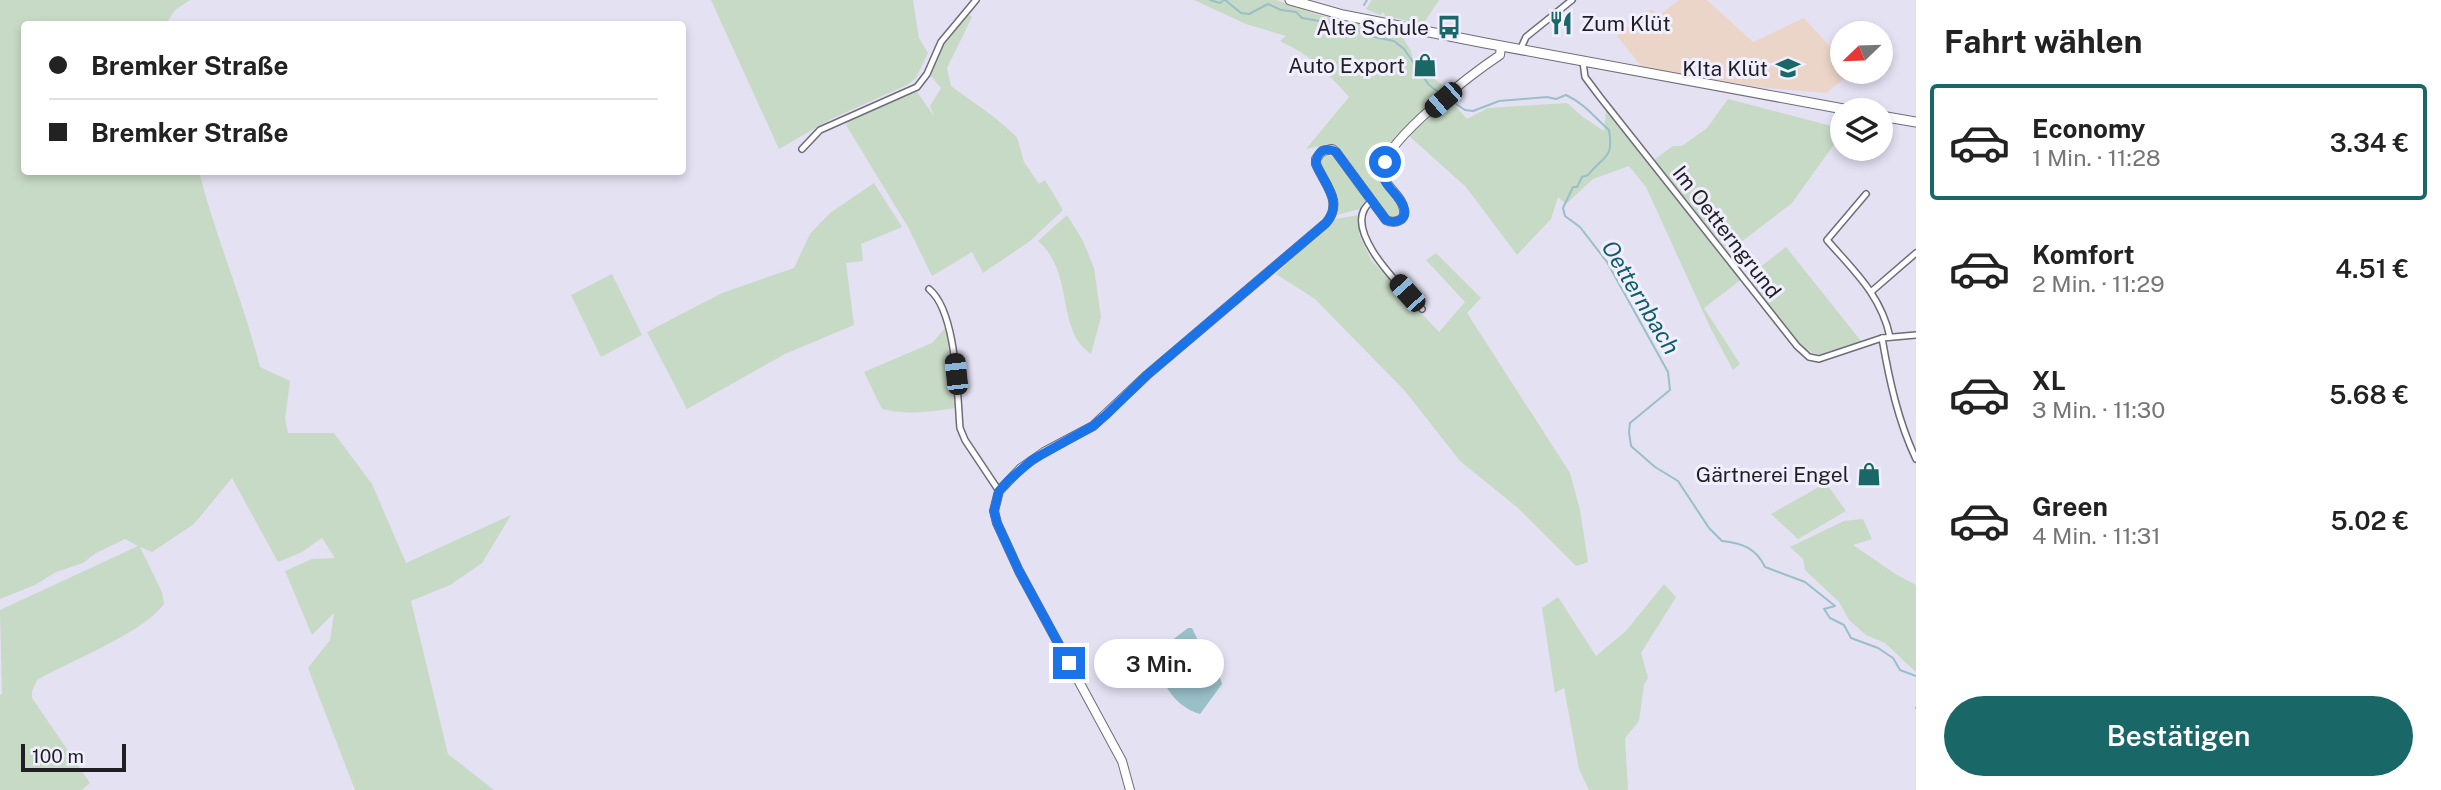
<!DOCTYPE html>
<html lang="de">
<head>
<meta charset="utf-8">
<style>
  body { margin:0; font-family:"Public Sans",sans-serif; background:#f6f6f6; color:#222; height:100vh; display:flex; flex-direction:column; font-size:26px; white-space:nowrap }
  * { box-sizing:border-box; margin:0 }
  p { font-size:23px; color:#767676 }
  .icon { flex:none; width:38px; height:38px; fill:none; stroke:currentColor; stroke-width:2; stroke-linecap:round; stroke-linejoin:round }
  .map { position:relative; flex:1; overflow:hidden }
  .details { display:flex; flex-direction:column; background:#fff; width:525px }
  .details>* { flex:none }
  .top-card { position:absolute; left:21px; top:21px; width:665px; height:154px; border-radius:7px; box-shadow:0 4px 10px #0003; display:grid; align-content:center; height:154px; padding:0 28px; background:#fff }
  .needle { width:46px; rotate:247deg }
  .fabs { position:absolute; left:1830px; top:21px; display:grid; gap:14px }
  .fabs a { display:grid; place-items:center; width:63px; height:63px; border-radius:50%; background:#fff; box-shadow:0 4px 10px #0003; font-size:35px }
  .scale { position:absolute; left:21px; bottom:18px; width:105px; box-sizing:border-box; padding-left:7px; border:4px solid #201f25; border-top:0; font-size:19px; line-height:24px; white-space:nowrap; color:#201f25; -webkit-text-stroke:5px #f1effe; paint-order:stroke }
  .end { position:absolute; width:32px; height:32px; margin:-16px; border:9px solid #1a73e8; background:#fff; box-shadow:0 0 0 4px #fff }
  .from { border-radius:50% }
  .bubble { position:absolute; height:49px; border-radius:24px; background:#fff; box-shadow:0 4px 10px #0003; font-size:23px; font-weight:600; line-height:49px; text-align:center }
  .car { position:absolute; width:21px; height:42px; margin:-21px -10px; border-radius:9px; box-shadow:0 0 5px 2px #0007; background:linear-gradient(#222 24%,#8ab4d8 0 40%,#222 0 76%,#8ab4d8 0 86%,#222 0) }
  .top-card b { display:flex; align-items:center; gap:24px; height:66px; font-size:26px }
  .top-card b+b { border-top:2px solid #e0e0e0 }
  .top-card i { width:18px; height:18px; background:#222 }
  ul { padding:0; list-style:none }
  li { display:flex; align-items:center; gap:21px; height:116px; margin:0 14px 10px; padding:0 14px; border:4px solid transparent; border-radius:7px }
  li div { flex:1 }
  li b { display:block; font-size:26px }
  li em { font-style:normal; font-weight:600 }
  li.active { border-color:#196767 }
  li>.icon { width:63px; height:63px; stroke-width:1.5 }
  h2 { padding:0 28px; font-size:32px; line-height:84px }
  .action { display:flex; gap:14px; margin-top:auto; padding:14px 28px }
  .action a { flex:1; height:80px; border-radius:42px; background:#196767; color:#fff; font-size:28px; font-weight:600; line-height:80px; text-align:center }
  main { display:flex; flex:1; min-height:0 }
  .map>svg:first-child { display:block }
  .education { fill:#ebd5c8 }
  .green { fill:#c7dac5 }
  .water { fill:#99bfc8 }
  .lines { fill:none; stroke-linecap:round; stroke-linejoin:round }
  .stream { stroke:#99bfc8; stroke-width:2 }
  .street-casing { stroke:#6e6c7b; stroke-width:8 }
  .secondary-casing { stroke:#6e6c7b; stroke-width:10 }
  .primary-casing { stroke:#6e6c7b; stroke-width:11 }
  .street { stroke:#fff; stroke-width:5 }
  .secondary { stroke:#fff; stroke-width:8 }
  .primary { stroke:#fff; stroke-width:9 }
  .route { stroke:#1a73e8; stroke-width:9 }
  .labels { text-anchor:middle; dominant-baseline:central; stroke-width:6; stroke-linejoin:round; paint-order:stroke }
  .poi-label { font-size:21px; fill:#201f25; stroke:#f1effe; text-anchor:end }
  .street-label { font-size:21px; fill:#201f25; stroke:#f1effe }
  .water-label { font-size:23px; font-style:italic; fill:#105d6c; stroke:#f1effe }
</style>
</head>
<body>
<main>
<div class="map">
<svg width="1916" height="790" viewBox="0 0 1916 790">
  <rect width="100%" height="100%" fill="#e4e1f3"/>
  <path class="education" d="M1679,0H1707L1753,42L1804,18L1843,61V72H1853L1826,93L1755,87L1642,67L1617,36L1652,9L1658,16Z"/>
  <g class="green">
    <path d="M0,0H190L175,10L166,24H24V172H199C216,238 243,300 260,367L290,381L285,419L288,433H334L372,484L406,563L511,515L482,563L450,585L411,601L448,754L494,790H355L308,668L330,640L334,613L312,635L285,571L312,559L335,558L322,538L302,552L278,562L232,478L194,524L152,552L140,547L162,592L164,604C143,633 70,661 37,680L32,691V698L90,783L82,790H0V695L2,694L0,610L138,546L125,539L96,553L83,563L56,572L35,585L0,599Z"/>
    <path d="M711,0H913L919,38L928,53L916,78L907,85L831,119L779,149Z"/>
    <path d="M1194,0H1276L1319,15L1400,33L1411,51L1414,64L1451,91C1430,106 1372,146 1379,176C1381,187 1394,199 1400,208L1398,216L1393,218L1387,215L1341,152L1328,144L1306,149L1349,97C1328,73 1309,54 1280,41L1286,36L1246,24Z"/>
    <path d="M1372,0H1439L1423,24L1385,16L1383,12L1380,15L1366,9Z"/>
    <path d="M968,14L972,17L947,68L951,86L994,117L1017,137L1024,162L1039,184L1045,180L1063,210L1030,241L983,273L972,252L932,276L908,227L846,125L849,120L917,92L934,116L930,106L941,88L930,75L938,47Z"/>
    <path d="M1728,99L1843,129V132L1792,203L1728,252L1654,160L1673,146H1682L1707,128Z"/>
    <path d="M1451,101L1467,119L1488,108L1567,103L1583,117L1604,131L1606,110L1742,279L1704,308L1740,364L1733,370L1710,327L1646,187L1629,166L1593,179L1566,204L1558,197L1551,219L1517,255L1466,187L1408,135Z"/>
    <path d="M1326,154L1337,158L1366,199L1359,209L1337,215L1338,198L1320,162L1322,156Z"/>
    <path d="M874,183L902,227L861,244L863,261L846,263L854,325L785,354L687,409L647,332L722,293L794,268L810,234L830,213Z"/>
    <path d="M1067,215L1083,241L1094,268L1101,317L1091,354C1055,330 1075,272 1038,241Z"/>
    <path d="M1359,215V234L1371,260L1439,332L1465,302L1426,260L1436,253L1481,298L1467,313L1570,473L1580,510L1588,562L1576,566L1518,508L1460,461L1405,391L1315,299L1276,274L1335,219Z"/>
    <path d="M1786,247L1861,341C1848,348 1832,355 1818,354C1798,353 1764,299 1751,283L1754,280L1750,275Z"/>
    <path d="M612,274L642,335L601,357L571,295Z"/>
    <path d="M946,327L955,408C932,412 904,415 882,409L864,372L932,343Z"/>
    <path d="M1826,483L1846,511L1798,539L1771,514Z"/>
    <path d="M1863,519L1872,539L1853,545L1897,575L1916,585V672L1885,643L1866,635L1849,620L1839,602L1805,570L1803,559L1790,547L1844,521Z"/>
    <path d="M1664,584L1676,597L1641,653L1648,678L1644,685L1639,721L1625,738L1628,790H1589L1579,769L1564,688L1555,693L1542,608L1558,597L1596,656L1626,631Z"/>
  </g>
  <path class="water" d="M1188,628H1192L1201,647L1203,666L1216,665L1222,684L1200,714C1173,706 1157,679 1158,651Z"/>
  <g class="lines">
    <g class="stream">
      <path d="M1210,0L1220,3L1224,0"/>
      <path d="M1225,0L1241,13L1249,14L1268,4L1281,10L1296,12L1302,18L1349,26L1369,36L1394,41L1404,49L1429,85L1442,95"/>
      <path d="M1364,5L1367,0"/>
      <path d="M1447,98L1465,110L1473,111L1499,101L1547,97L1556,99L1566,95C1585,104 1593,116 1609,130C1614,159 1604,155 1588,175L1582,177L1577,187H1573L1563,208L1565,216L1580,227L1607,262L1668,372L1670,390L1630,423L1629,432L1631,446L1655,467L1678,481L1709,528L1722,541C1742,543 1756,548 1765,567L1805,582L1835,606L1824,609L1830,618L1844,625L1851,638L1878,648L1893,658L1900,670L1916,676"/>
      <path d="M1916,707V708"/>
    </g>
    <g class="street-casing">
      <g id="street">
        <path d="M1520,50L1526,37L1572,0"/>
        <path d="M1583,62L1585,77L1600,97L1797,346L1809,357L1819,359L1882,338L1916,335"/>
        <path d="M802,149L820,130L917,87L927,74L941,42L976,0"/>
        <path d="M1866,194L1827,240C1854,271 1881,295 1890,337"/>
        <path d="M1372,201C1336,226 1404,290 1422,309"/>
        <path d="M929,289C957,312 957,393 960,428L965,440L999,491"/>
        <path d="M1872,291L1916,253"/>
        <path d="M1882,338C1889,379 1898,421 1916,459"/>
      </g>
    </g>
    <g class="secondary-casing">
      <path id="secondary" d="M1130,790L1122,761L1019,571L997,523L994,511L999,491L1021,468L1044,452L1093,426L1147,375L1326,223C1344,202 1325,185 1316,164V159L1322,151L1332,149L1336,152L1386,220C1394,224 1406,221 1404,210C1402,193 1380,186 1383,167C1389,137 1473,73 1500,55L1501,46"/>
    </g>
    <g class="primary-casing">
      <g id="primary">
        <path d="M1290,0L1343,15L1485,43L1849,110"/>
        <path d="M1881,116L1916,122"/>
      </g>
    </g>
    <use href="#street" class="street"/>
    <use href="#secondary" class="secondary"/>
    <use href="#primary" class="primary"/>
  </g>
  <g class="lines">
    <path class="route" d="M1069,663L1019,571L997,523L994,511L999,491L1009,480L1032,460L1093,426L1106,415L1147,375L1326,223C1344,202 1325,185 1316,164C1316,152 1325,146 1336,152L1386,220C1395,224 1408,220 1404,208C1401,197 1389,190 1384,179C1382,173 1383,168 1385,162"/>
  </g>
  <defs>
    <g id="restaurant-bare" transform="scale(1.89)"><path d="M-5-6h1v4h1v-4h1v4h1v-4h1v5L-1.5 .5V6h-2V.5L-5-1ZM5-6V6H3V1.5H1.5Q1.5-4 5-6Z" fill="#196767" stroke="#f1effe" stroke-width="2.5" paint-order="stroke"/></g>
    <g id="bus-bare" transform="scale(1.89)"><path d="M-5-6H5V4H4V6H2V4H-2V6H-4V4H-5ZM-3.5-4V0h7V-4ZM-3.5 1.2v1.5H-2V1.2ZM2 1.2v1.5H3.5V1.2Z" fill="#196767" stroke="#f1effe" stroke-width="2.5" paint-order="stroke"/></g>
    <g id="shop-bare" transform="scale(1.89)"><path d="M-5-2.5h2.3a2.7 3.5 0 0 1 5.4 0H5L5.5 6h-11ZM-1.5-2.5h3a1.5 2.3 0 0 0-3 0Z" fill="#196767" stroke="#f1effe" stroke-width="2.5" paint-order="stroke"/></g>
    <g id="school-bare" transform="scale(1.89)"><path d="M0-5L7-2L0 1L-7-2ZM-4 1L0 2.5L4 1V4Q0 6-4 4Z" fill="#196767" stroke="#f1effe" stroke-width="2.5" paint-order="stroke"/></g>
  </defs>
  <g fill-rule="evenodd">
    <use href="#restaurant-bare" x="1561" y="23"/>
    <use href="#bus-bare" x="1449" y="27"/>
    <use href="#shop-bare" x="1425" y="65"/>
    <use href="#school-bare" x="1788" y="68"/>
    <use href="#shop-bare" x="1869" y="474"/>
  </g>
  <g class="labels">
    <g class="poi-label">
      <text x="1581" y="23" text-anchor="start">Zum Klüt</text>
      <text x="1429" y="27">Alte Schule</text>
      <text x="1405" y="65">Auto Export</text>
      <text x="1768" y="68">KIta Klüt</text>
      <text x="1849" y="474">Gärtnerei Engel</text>
    </g>
    <g class="street-label">
      <text transform="translate(1727 232) rotate(52)">Im Oetterngrund</text>
    </g>
    <g class="water-label">
      <text transform="translate(1641 297) rotate(59)">Oetternbach</text>
    </g>
  </g>
</svg>
<div class="fabs">
<a><svg class="needle" viewBox="-14 -14 28 28"><path d="M0-13l5 13h-10z" fill="#e53935"/><path d="M0 13l5-13h-10z" fill="#767676"/></svg></a>
<a><svg class="icon" aria-label="layers" viewBox="0 0 24 24"><path d="M12 4l9 5-9 5-9-5zM3 14l9 5 9-5"/></svg></a>
</div>
<div class="scale">100 m</div>
<i class="end from" style="left:1385px;top:162px"></i>
<i class="end" style="left:1069px;top:663px"></i>
<div class="bubble" style="left:1094px;top:639px;width:130px">3 Min.</div>
<i class="car" style="left:1443px;top:100px;rotate:229deg"></i>
<i class="car" style="left:1407px;top:293px;rotate:318deg"></i>
<i class="car" style="left:956px;top:374px;rotate:354deg"></i>
<div class="top-card">
<b><i class="from"></i>Bremker Straße</b>
<b><i></i>Bremker Straße</b>
</div>
</div>
<section class="details">
<h2>Fahrt wählen</h2>
<ul>
<li class="active"><svg class="icon" aria-label="car" viewBox="0 0 24 24"><path d="M5 17H2v-5l4-1 3-4h7l3 4 3 1v5h-3M9 17h6M6 11h13"/><circle cx="7" cy="17" r="2"/><circle cx="17" cy="17" r="2"/></svg><div><b>Economy</b><p>1 Min. · 11:28</p></div><em>3.34 €</em></li>
<li><svg class="icon" aria-label="car" viewBox="0 0 24 24"><path d="M5 17H2v-5l4-1 3-4h7l3 4 3 1v5h-3M9 17h6M6 11h13"/><circle cx="7" cy="17" r="2"/><circle cx="17" cy="17" r="2"/></svg><div><b>Komfort</b><p>2 Min. · 11:29</p></div><em>4.51 €</em></li>
<li><svg class="icon" aria-label="car" viewBox="0 0 24 24"><path d="M5 17H2v-5l4-1 3-4h7l3 4 3 1v5h-3M9 17h6M6 11h13"/><circle cx="7" cy="17" r="2"/><circle cx="17" cy="17" r="2"/></svg><div><b>XL</b><p>3 Min. · 11:30</p></div><em>5.68 €</em></li>
<li><svg class="icon" aria-label="car" viewBox="0 0 24 24"><path d="M5 17H2v-5l4-1 3-4h7l3 4 3 1v5h-3M9 17h6M6 11h13"/><circle cx="7" cy="17" r="2"/><circle cx="17" cy="17" r="2"/></svg><div><b>Green</b><p>4 Min. · 11:31</p></div><em>5.02 €</em></li>
</ul>
<div class="action"><a>Bestätigen</a></div>
</section>
</main>
</body>
</html>
